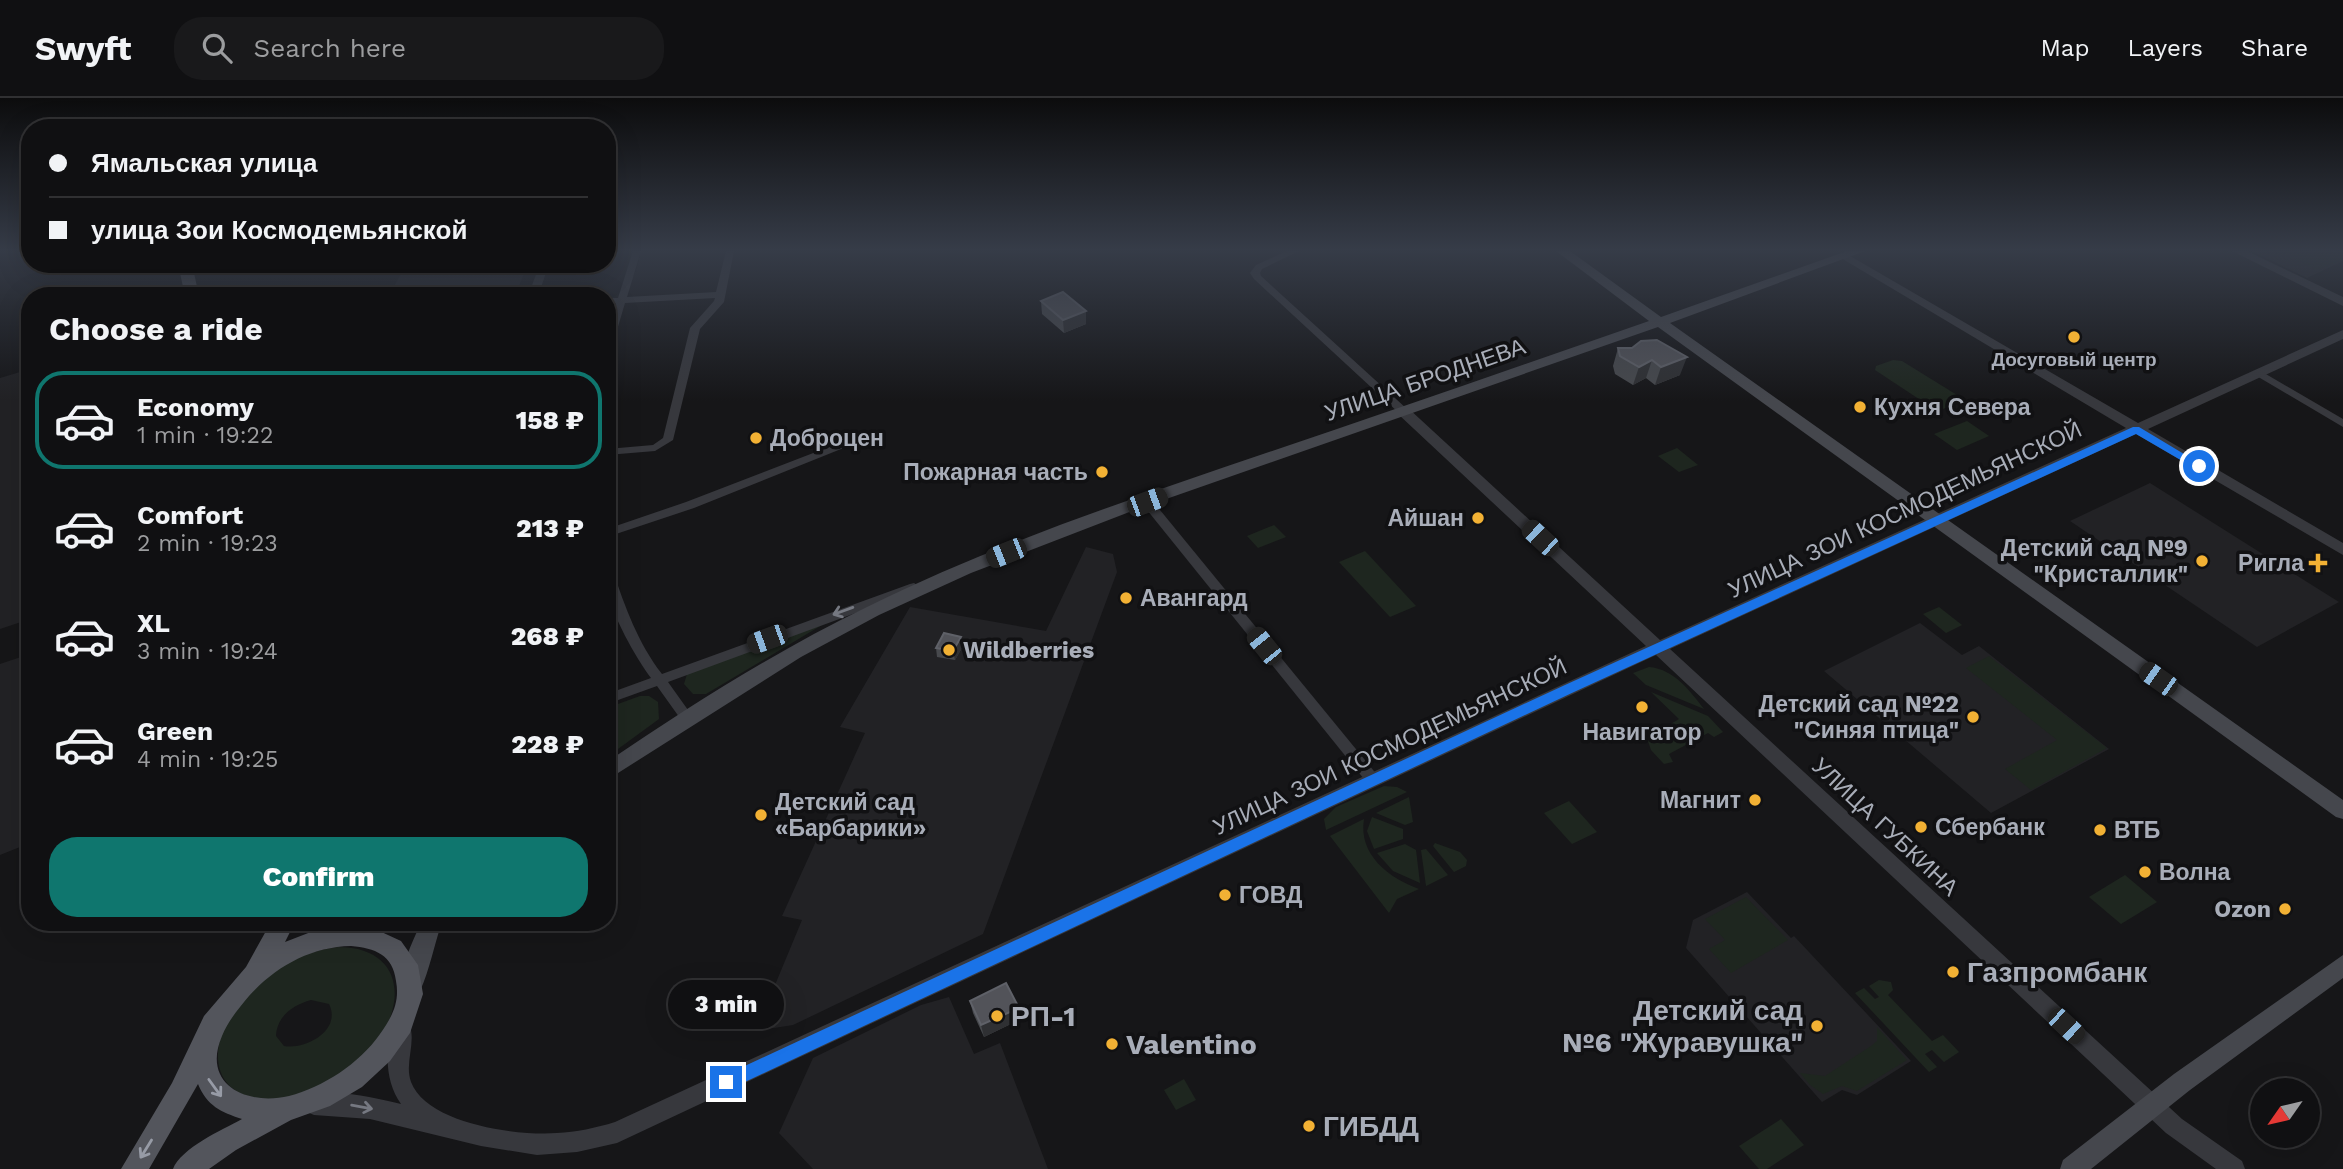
<!DOCTYPE html>
<html lang="en">
<head>
<meta charset="utf-8">
<style>
  body { margin:0; font-family:"Work Sans",sans-serif; background:#19191b; color:#f1f3f6; height:100vh; display:flex; flex-direction:column; font-size:26px; white-space:nowrap }
  * { box-sizing:border-box; margin:0 }
  p { font-size:23px; color:#9c9d9f }
  .icon { flex:none; width:38px; height:38px; fill:none; stroke:currentColor; stroke-width:2; stroke-linecap:round; stroke-linejoin:round }
  .map { position:relative; flex:1; overflow:hidden }
  .side { position:absolute; left:21px; top:189px; width:595px; height:644px; display:flex; flex-direction:column; background:#101012; border-radius:28px; box-shadow:0 7px 28px #0002,0 0 0 2px #303032 }
  .side>* { flex:none }
  .hud { position:absolute; left:21px; top:21px; width:595px; height:154px; border-radius:28px; box-shadow:0 7px 28px #0002,0 0 0 2px #303032; display:grid; align-content:center; height:154px; padding:0 28px; background:#101012 }
  .needle { width:46px; rotate:236deg }
  .controls { position:absolute; left:2250px; top:980px; display:grid; gap:14px }
  .controls a { display:grid; place-items:center; width:70px; height:70px; border-radius:50%; background:#101012; box-shadow:0 7px 28px #0002,0 0 0 2px #303032; font-size:35px }
  .end { position:absolute; width:32px; height:32px; margin:-16px; border:9px solid #1a73e8; background:#fff; box-shadow:0 0 0 4px #fff }
  .from { border-radius:50% }
  .bubble { position:absolute; height:49px; border-radius:24px; background:#101012; box-shadow:0 7px 28px #0002,0 0 0 2px #303032; font-size:23px; font-weight:800; line-height:49px; text-align:center }
  .car { position:absolute; width:21px; height:42px; margin:-21px -10px; border-radius:9px; box-shadow:0 0 5px 2px #0007; background:linear-gradient(#222 24%,#8ab4d8 0 40%,#222 0 76%,#8ab4d8 0 86%,#222 0) }
  .hud b { display:flex; align-items:center; gap:24px; height:66px; font-size:26px }
  .hud b+b { border-top:2px solid #303032 }
  .hud i { width:18px; height:18px; background:#f1f3f6 }
  ul { padding:0; list-style:none }
  li { display:flex; align-items:center; gap:21px; height:98px; margin:0 14px 10px; padding:0 14px; border:4px solid transparent; border-radius:28px }
  li div { flex:1 }
  li b { display:block; font-size:26px }
  li em { font-style:normal; font-weight:800 }
  li.current { border-color:#0f766e }
  li>.icon { width:63px; height:63px; stroke-width:1.5 }
  h2 { padding:0 28px; font-size:32px; line-height:84px }
  .primary-button { display:flex; gap:14px; margin-top:auto; padding:14px 28px }
  .primary-button a { flex:1; height:80px; border-radius:28px; background:#0f766e; color:#fff; font-size:28px; font-weight:800; line-height:80px; text-align:center }
  header { display:flex; align-items:center; gap:42px; box-sizing:border-box; height:98px; padding:0 35px; background:#101012; border-bottom:2px solid #303032 }
  header strong { font-size:33px }
  nav { display:flex; gap:38px; margin-inline-start:auto; font-size:24px }
  .search { width:490px; height:63px; background:#19191b; display:flex; align-items:center; gap:18px; box-sizing:border-box; padding:0 24px; border-radius:28px; color:#9c9d9f; font-size:26px }
  .map>svg:first-child { display:block }
  .built { fill:#222225 }
  .green { fill:#1e261f; fill-rule:evenodd }
  .lines { fill:none; stroke-linecap:round; stroke-linejoin:round }
  .minor { fill:#37383d; fill-rule:evenodd }
  .tertiary { fill:#37383d; fill-rule:evenodd }
  .secondary { fill:#45474d; fill-rule:evenodd }
  .primary { fill:#53555c; fill-rule:evenodd }
  .wall { fill:#47494d }
  .shaded-wall { fill:#2f3033 }
  .building { fill:#525359; stroke:#5f6168; stroke-width:2 }
  .oneway { stroke:#757881 }
  .oneway2 { stroke:#979ba6 }
  .route { fill:#1a73e8 }
  .poi-dot { fill:#f2b134; stroke:#111113; stroke-width:2.5 }
  .labels { text-anchor:middle; dominant-baseline:central; stroke-width:7; stroke-linejoin:round; paint-order:stroke }
  .far-poi-label { font-size:19px; font-weight:bold; fill:#a8adb8; stroke:#111113 }
  .street-label { font-size:23px; fill:#a8adb8; stroke:#111113 }
  .poi-label { font-size:23px; font-weight:bold; fill:#a8adb8; stroke:#111113; text-anchor:start }
  .near-poi-label { font-size:28px; font-weight:bold; fill:#a8adb8; stroke:#111113; text-anchor:start }
</style>
</head>
<body>
<header>
<strong>Swyft</strong>
<div class="search"><svg class="icon" aria-label="search" viewBox="0 0 24 24"><circle cx="10" cy="10" r="6"/><path d="M15 15l6 6"/></svg>Search here</div>
<nav><a>Map</a><a>Layers</a><a>Share</a></nav>
</header>
<div class="map">
<svg width="2343" height="1071" viewBox="0 0 2343 1071">
  <rect width="100%" height="100%" fill="#161618"/>
  <g class="built">
    <path d="M2252,153H2343V163L2307,180Z"/>
    <path d="M406,166H528L516,195L389,198Z"/>
    <path d="M30,271V521L0,531V280Z"/>
    <path d="M2150,385L2339,504L2257,549L2070,423Z"/>
    <path d="M1086,449L1113,456L1117,474L983,836L793,927L774,930L758,928L802,822L782,818L865,635L840,629L910,509L1046,533Z"/>
    <path d="M1920,525L1962,557L1979,548L2109,651L1991,715L1824,573Z"/>
    <path d="M30,556V745L0,757V566Z"/>
    <path d="M1747,794L1791,840L1794,838L1911,963L1857,997L1842,992L1822,1004L1686,850L1693,822Z"/>
    <path d="M949,899L974,956L1000,945L1048,1071H813L779,1035L813,960L921,907Z"/>
  </g>
  <g class="green">
    <path d="M2280,153H2337L2343,156V162L2316,172Z"/>
    <path d="M1893,262L1902,263L1957,297L1959,303L1943,311H1934L1875,272L1876,268Z"/>
    <path d="M1967,323L1989,338L1957,352L1934,336Z"/>
    <path d="M1677,350L1698,367L1679,374L1658,358Z"/>
    <path d="M1274,427L1286,439L1258,450L1247,438Z"/>
    <path d="M1365,453L1416,508L1390,519L1339,464Z"/>
    <path d="M1939,509L1962,527L1946,535L1923,516Z"/>
    <path d="M827,524L706,596H693L684,586L687,576Z"/>
    <path d="M1989,558L2107,650L2031,692L2005,671L2057,642L1966,570Z"/>
    <path d="M1649,569C1674,571 1690,593 1704,611L1646,587L1633,575Z"/>
    <path d="M1651,594L1708,618L1723,634L1714,639L1708,635L1669,656L1673,664L1664,666L1651,652L1647,640L1679,621Z"/>
    <path d="M640,598H649L658,604L659,621L607,659V610Z"/>
    <path d="M1384,688L1397,689L1407,694L1326,732L1324,721L1336,709Z"/>
    <path d="M1409,699L1413,724L1405,727L1376,715Z"/>
    <path d="M1569,703L1597,734L1572,746L1544,715Z"/>
    <path d="M1372,719L1403,731V741L1374,751L1367,733Z"/>
    <path d="M1364,721C1358,757 1389,780 1419,791L1397,801L1389,815L1330,738Z"/>
    <path d="M1435,745L1460,754L1467,762L1466,768L1454,774L1433,748Z"/>
    <path d="M1405,746L1416,752L1420,785L1393,773L1377,755Z"/>
    <path d="M1426,751L1448,777L1426,788L1421,752Z"/>
    <path d="M2125,777L2157,804L2121,826L2089,799Z"/>
    <path d="M1746,799L1788,842L1731,875L1709,851L1725,842L1705,821Z"/>
    <path d="M338,849C407,849 408,913 368,954C343,979 305,1001 269,1001C229,1001 210,975 221,938C222,933 223,927 226,923C232,912 263,880 273,872C290,859 317,852 338,849ZM311,902L329,906C342,932 306,952 284,948L276,938C277,918 293,907 311,902Z"/>
    <path d="M1879,882L1891,884L1893,892L1888,897L1932,943L1943,937L1959,954L1944,964L1932,952L1925,956L1937,969L1929,974L1855,895L1864,890L1875,901L1879,899L1869,888Z"/>
    <path d="M1877,929L1907,962L1857,993L1842,988L1823,996L1810,987L1800,975L1825,978L1871,948L1877,943Z"/>
    <path d="M1184,981L1196,1002L1176,1012L1164,992Z"/>
    <path d="M1781,1021L1804,1047L1767,1071H1759L1739,1048Z"/>
  </g>
  <g class="lines">
    <g class="minor">
      <path d="M633,153H641L627,199L716,194L726,153H734L724,204L700,231L673,342L655,353L607,357V351L653,347L663,340L690,230L714,203L715,200L625,205L612,249L607,252V233L616,205L607,206V200H618Z"/>
      <path d="M1287,153H1299L1262,171L1260,175L1261,178L1407,311V315H1399L1254,181L1250,175L1256,167Z"/>
      <path d="M540,166H549L538,198H528Z"/>
      <path d="M2259,272L2343,321V329L2255,277L2254,275Z"/>
      <path d="M847,342L851,343L852,345L851,347L694,410L607,439V431L686,404Z"/>
      <path d="M1147,400L1151,401L1378,678L1380,682L1378,686L1373,687L1368,686L1143,407L1141,404Z"/>
      <path d="M607,469L613,473C625,509 638,545 662,576L910,486L914,485L920,489L918,492L668,584L693,619L692,623H682L657,588L607,606V596L651,580C636,560 611,516 607,491C606,484 607,476 607,469Z"/>
    </g>
    <g class="tertiary">
      <path d="M2232,153H2247L2343,199V208Z"/>
      <path d="M1845,155L2138,325L2343,232V241L2148,331L2343,445V457L2136,336L1670,551L2182,1021L2242,1063L2245,1071H2216L2166,1035L1656,557L617,1045L577,1054L537,1057L481,1048L370,1021L314,1017L307,1014L303,1007L307,1000C333,989 374,1000 401,1006C385,983 384,952 395,926L402,923L409,926C417,943 404,965 411,984C427,1026 517,1038 557,1035C576,1034 596,1030 615,1024L1646,548L1398,316V310H1408L1660,542L2126,330L1841,160L1839,158Z"/>
    </g>
    <g class="secondary">
      <path d="M1556,153H1570L1661,219L1847,153H1865L1670,225L2343,702V721L2336,719L1658,229L1132,413L971,475L879,517L801,559L607,682V664C691,607 776,553 867,509C995,446 1131,401 1266,355C1394,312 1522,267 1649,223Z"/>
      <path d="M359,824H398L395,831C380,836 357,849 341,844L338,837L341,830Z"/>
      <path d="M421,824H442C434,847 430,871 420,893L412,896L404,893C396,874 414,842 421,824Z"/>
      <path d="M2343,857V880L2190,992L2091,1071H2060L2063,1062L2174,976Z"/>
    </g>
    <g class="primary">
      <path d="M178,166H192L199,198H185Z"/>
      <path d="M271,824H295L285,844L316,832L351,827L375,831L401,843L418,867L423,896L410,935L390,963L362,989L330,1008L291,1022L236,1052L209,1071H173C181,1050 222,1032 242,1021C221,1014 207,1008 198,986L149,1071H121L172,985L204,918L246,869ZM351,848C375,850 393,857 396,883C400,904 392,919 380,936C359,966 323,989 289,998C247,1008 201,987 222,938C228,923 239,910 249,898C276,868 311,849 351,848Z"/>
    </g>
  </g>
  <g class="wall">
    <path d="M1041,203L1086,213V226L1064,235L1042,216Z"/>
    <path d="M1618,250H1632L1680,277L1655,287L1646,280L1633,287L1615,276L1613,268Z"/>
    <path d="M961,539L963,548L955,562L937,559L936,550Z"/>
    <path d="M970,903L1019,910L1021,921L984,939L973,915Z"/>
  </g>
  <g class="shaded-wall">
    <path d="M1086,213V226L1064,235L1063,222Z"/>
    <path d="M1687,259L1680,277L1655,287L1661,269Z"/>
    <path d="M1652,262L1646,280L1633,287L1639,269Z"/>
    <path d="M961,539L963,548L955,562L953,553Z"/>
    <path d="M1019,910L1021,921L984,939L981,927Z"/>
  </g>
  <g class="building">
    <path d="M1063,194L1086,213L1063,222L1041,203Z"/>
    <path d="M1657,242L1687,259L1661,269L1652,262L1639,269L1620,258L1618,250H1632L1641,243Z"/>
    <path d="M944,535L961,539L953,553L936,550Z"/>
    <path d="M1006,885L1019,910L981,927L970,903Z"/>
  </g>
  <defs><path id="oneway-shaft" d="M-6 0H5M1.5-3L5.5 0L1.5 3" fill="none" stroke-width="1.6" stroke-linecap="round" stroke-linejoin="round" transform="scale(1.75)"/></defs>
  <g class="oneway">
    <use href="#oneway-shaft" transform="translate(843 513) rotate(160)"/>
    <use href="#oneway-shaft" transform="translate(362 1009) rotate(10)"/>
  </g>
  <g class="oneway2">
    <use href="#oneway-shaft" transform="translate(215 990) rotate(54)"/>
    <use href="#oneway-shaft" transform="translate(146 1051) rotate(122)"/>
  </g>
  <linearGradient id="sky" x2="0" y2="1"><stop stop-color="#0c0c0d"/><stop offset="0.5" stop-color="#363c48"/><stop offset="1" stop-color="#363c48" stop-opacity="0"/></linearGradient>
  <rect width="2343" height="303" fill="url(#sky)"/>
  <path class="route" d="M2133,329H2139L2204,368L2196,371L2136,336L1574,594L732,990L726,992L721,990L719,984L721,979L1565,587Z"/>
  <g class="poi-dot">
    <circle cx="2074" cy="239" r="7"/>
    <circle cx="1860" cy="309" r="7"/>
    <circle cx="756" cy="340" r="7"/>
    <circle cx="1102" cy="374" r="7"/>
    <circle cx="1478" cy="420" r="7"/>
    <circle cx="2202" cy="463" r="7"/>
    <path d="M2314.5 454.5h7v7h7v7h-7v7h-7v-7h-7v-7h7z"/>
    <circle cx="1126" cy="500" r="7"/>
    <circle cx="949" cy="552" r="7"/>
    <circle cx="1642" cy="609" r="7"/>
    <circle cx="1973" cy="619" r="7"/>
    <circle cx="1755" cy="702" r="7"/>
    <circle cx="761" cy="717" r="7"/>
    <circle cx="1921" cy="729" r="7"/>
    <circle cx="2100" cy="732" r="7"/>
    <circle cx="2145" cy="774" r="7"/>
    <circle cx="1225" cy="797" r="7"/>
    <circle cx="2285" cy="811" r="7"/>
    <circle cx="1953" cy="874" r="7"/>
    <circle cx="997" cy="918" r="7"/>
    <circle cx="1817" cy="928" r="7"/>
    <circle cx="1112" cy="946" r="7"/>
    <circle cx="1309" cy="1028" r="7"/>
  </g>
  <g class="labels">
    <g class="far-poi-label">
      <text x="2074" y="261">Досуговый центр</text>
    </g>
    <g class="street-label">
      <text transform="translate(1425 282) rotate(-19)">УЛИЦА БРОДНЕВА</text>
      <text transform="translate(1905 412) rotate(-25)">УЛИЦА ЗОИ КОСМОДЕМЬЯНСКОЙ</text>
      <text transform="translate(1390 649) rotate(-25)">УЛИЦА ЗОИ КОСМОДЕМЬЯНСКОЙ</text>
      <text transform="translate(1885 729) rotate(43)">УЛИЦА ГУБКИНА</text>
    </g>
    <g class="poi-label">
      <text x="1874" y="309">Кухня Севера</text>
      <text x="770" y="340">Доброцен</text>
      <text x="1088" y="374" text-anchor="end">Пожарная часть</text>
      <text x="1464" y="420" text-anchor="end">Айшан</text>
      <text x="2188" y="450" text-anchor="end">Детский сад №9<tspan x="2188" dy="26">"Кристаллик"</tspan></text>
      <text x="2304" y="465" text-anchor="end">Ригла</text>
      <text x="1140" y="500">Авангард</text>
      <text x="963" y="552">Wildberries</text>
      <text x="1959" y="606" text-anchor="end">Детский сад №22<tspan x="1959" dy="26">"Синяя птица"</tspan></text>
      <text x="1642" y="634" text-anchor="middle">Навигатор</text>
      <text x="1741" y="702" text-anchor="end">Магнит</text>
      <text x="775" y="704">Детский сад<tspan x="775" dy="26">«Барбарики»</tspan></text>
      <text x="1935" y="729">Сбербанк</text>
      <text x="2114" y="732">ВТБ</text>
      <text x="2159" y="774">Волна</text>
      <text x="1239" y="797">ГОВД</text>
      <text x="2271" y="811" text-anchor="end">Ozon</text>
    </g>
    <g class="near-poi-label">
      <text x="1967" y="874">Газпромбанк</text>
      <text x="1803" y="912" text-anchor="end">Детский сад<tspan x="1803" dy="32">№6 "Журавушка"</tspan></text>
      <text x="1011" y="918">РП-1</text>
      <text x="1126" y="946">Valentino</text>
      <text x="1323" y="1028">ГИБДД</text>
    </g>
  </g>
</svg>
<div class="controls">
<a><svg class="needle" viewBox="-14 -14 28 28"><path d="M0-13l5 13h-10z" fill="#e53935"/><path d="M0 13l5-13h-10z" fill="#9c9d9f"/></svg></a>
</div>
<i class="end from" style="left:2199px;top:368px"></i>
<i class="end" style="left:726px;top:984px"></i>
<div class="bubble" style="left:668px;top:882px;width:116px">3 min</div>
<i class="car" style="left:1147px;top:404px;rotate:70deg"></i>
<i class="car" style="left:1540px;top:440px;rotate:313deg"></i>
<i class="car" style="left:1006px;top:455px;rotate:248deg"></i>
<i class="car" style="left:767px;top:541px;rotate:250deg"></i>
<i class="car" style="left:1264px;top:548px;rotate:321deg"></i>
<i class="car" style="left:2158px;top:581px;rotate:305deg"></i>
<i class="car" style="left:2066px;top:928px;rotate:133deg"></i>
<div class="hud">
<b><i class="from"></i>Ямальская улица</b>
<b><i></i>улица Зои Космодемьянской</b>
</div>
<section class="side">
<h2>Choose a ride</h2>
<ul>
<li class="current"><svg class="icon" aria-label="car" viewBox="0 0 24 24"><path d="M5 17H2v-5l4-1 3-4h7l3 4 3 1v5h-3M9 17h6M6 11h13"/><circle cx="7" cy="17" r="2"/><circle cx="17" cy="17" r="2"/></svg><div><b>Economy</b><p>1 min · 19:22</p></div><em>158 ₽</em></li>
<li><svg class="icon" aria-label="car" viewBox="0 0 24 24"><path d="M5 17H2v-5l4-1 3-4h7l3 4 3 1v5h-3M9 17h6M6 11h13"/><circle cx="7" cy="17" r="2"/><circle cx="17" cy="17" r="2"/></svg><div><b>Comfort</b><p>2 min · 19:23</p></div><em>213 ₽</em></li>
<li><svg class="icon" aria-label="car" viewBox="0 0 24 24"><path d="M5 17H2v-5l4-1 3-4h7l3 4 3 1v5h-3M9 17h6M6 11h13"/><circle cx="7" cy="17" r="2"/><circle cx="17" cy="17" r="2"/></svg><div><b>XL</b><p>3 min · 19:24</p></div><em>268 ₽</em></li>
<li><svg class="icon" aria-label="car" viewBox="0 0 24 24"><path d="M5 17H2v-5l4-1 3-4h7l3 4 3 1v5h-3M9 17h6M6 11h13"/><circle cx="7" cy="17" r="2"/><circle cx="17" cy="17" r="2"/></svg><div><b>Green</b><p>4 min · 19:25</p></div><em>228 ₽</em></li>
</ul>
<div class="primary-button"><a>Confirm</a></div>
</section>
</div>
</body>
</html>
